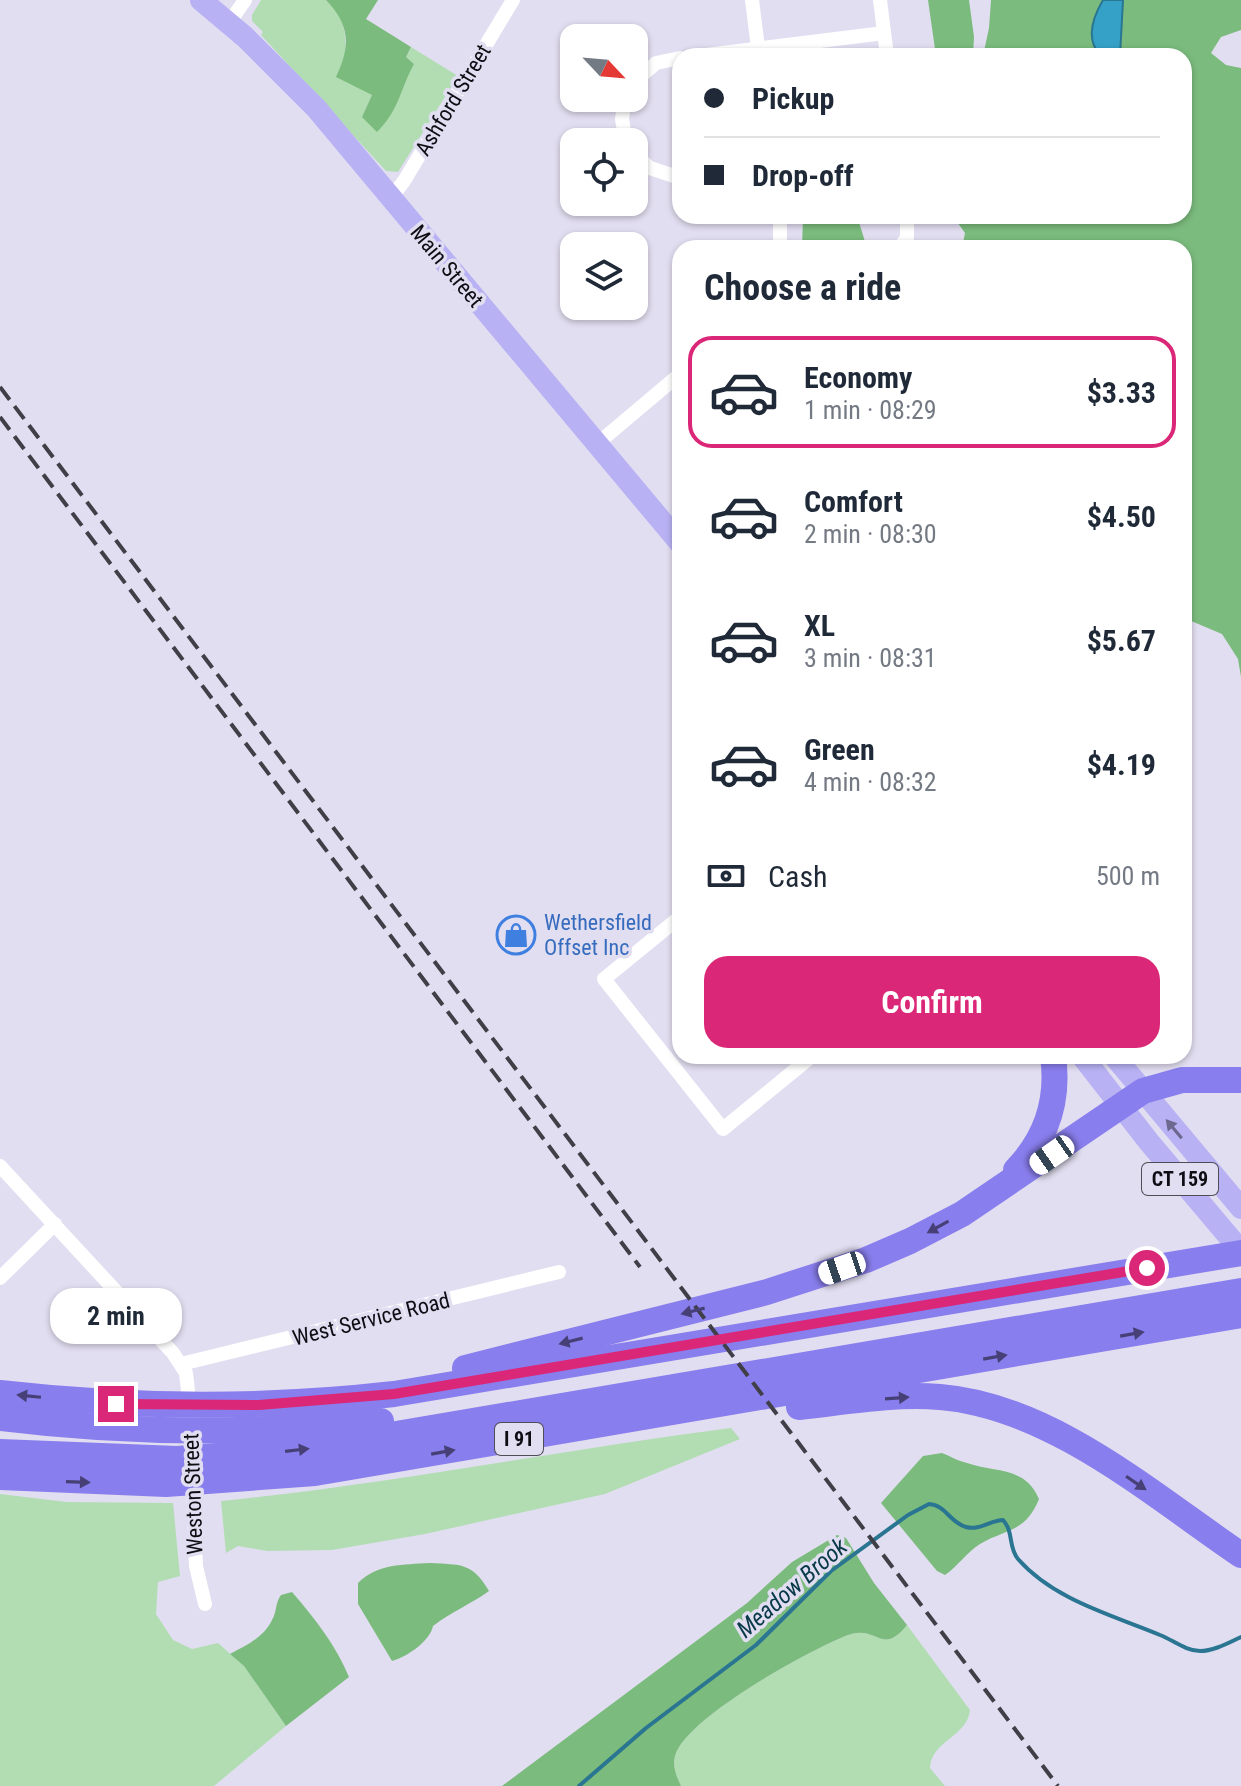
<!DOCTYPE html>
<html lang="en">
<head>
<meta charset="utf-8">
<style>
  body { margin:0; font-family:"Roboto Condensed",sans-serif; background:#f6f6f7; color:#1f2937; height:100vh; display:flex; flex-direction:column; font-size:30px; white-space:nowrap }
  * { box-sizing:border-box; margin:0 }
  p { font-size:26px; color:#747a83 }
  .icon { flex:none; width:44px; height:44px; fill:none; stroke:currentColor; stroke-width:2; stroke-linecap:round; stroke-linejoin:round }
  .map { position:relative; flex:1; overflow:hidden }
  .side { position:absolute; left:672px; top:240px; width:520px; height:824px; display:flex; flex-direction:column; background:#fff; border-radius:24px; box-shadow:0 2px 6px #0004 }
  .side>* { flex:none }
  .hud { position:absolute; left:672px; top:48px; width:520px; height:176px; border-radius:24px; box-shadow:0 2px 6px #0004; display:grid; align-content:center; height:176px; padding:0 32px; background:#fff }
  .needle { width:52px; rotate:116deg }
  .controls { position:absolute; left:560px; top:24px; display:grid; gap:16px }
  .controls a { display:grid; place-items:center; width:88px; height:88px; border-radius:16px; background:#fff; box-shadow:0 2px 6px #0004; font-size:40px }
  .end { position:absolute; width:36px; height:36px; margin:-18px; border:10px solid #db2777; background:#fff; box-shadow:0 0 0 4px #fff }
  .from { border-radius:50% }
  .bubble { position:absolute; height:56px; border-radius:24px; background:#fff; box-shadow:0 2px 6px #0004; font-size:26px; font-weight:700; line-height:56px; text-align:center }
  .car { position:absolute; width:24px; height:48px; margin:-24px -12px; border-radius:10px; box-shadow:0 0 6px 2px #0007; background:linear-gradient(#fff 24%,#345 0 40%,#fff 0 76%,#345 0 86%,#fff 0) }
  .hud b { display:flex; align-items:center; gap:28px; height:76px; font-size:30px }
  .hud b+b { border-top:2px solid #e0e1e3 }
  .hud i { width:20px; height:20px; background:#1f2937 }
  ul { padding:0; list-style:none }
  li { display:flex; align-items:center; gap:24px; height:112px; margin:0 16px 12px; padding:0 16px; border:4px solid transparent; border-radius:24px }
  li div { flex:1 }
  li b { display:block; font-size:30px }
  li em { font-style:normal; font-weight:700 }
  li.selected { border-color:#db2777 }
  li>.icon { width:72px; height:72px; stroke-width:1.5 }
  h2 { padding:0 32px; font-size:36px; line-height:96px }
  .pay { display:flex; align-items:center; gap:20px; height:88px; padding:0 32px; font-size:30px }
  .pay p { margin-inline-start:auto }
  .primary-button { display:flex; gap:16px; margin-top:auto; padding:16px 32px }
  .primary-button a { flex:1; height:92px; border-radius:24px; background:#db2777; color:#fff; font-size:32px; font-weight:700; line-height:92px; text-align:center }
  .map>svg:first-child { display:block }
  .green { fill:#b2ddb3 }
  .forest { fill:#7bbb7d }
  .water { fill:#35a1c7; stroke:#2a7591; stroke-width:2 }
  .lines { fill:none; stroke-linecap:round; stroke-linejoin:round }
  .stream { stroke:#2a7591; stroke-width:4 }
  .street { stroke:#fff; stroke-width:14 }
  .primary { stroke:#b8b2f4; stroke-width:22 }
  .highway { stroke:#897eed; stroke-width:26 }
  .rail { stroke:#403e47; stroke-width:4; stroke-dasharray:16 8; stroke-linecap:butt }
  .oneway { fill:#6c688f }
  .oneway2 { fill:#464076 }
  .route { stroke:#db2777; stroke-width:10 }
  .labels { text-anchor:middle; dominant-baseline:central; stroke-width:7; stroke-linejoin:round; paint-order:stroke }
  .shield { fill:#e2def1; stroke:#4e4c56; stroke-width:2 }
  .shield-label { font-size:20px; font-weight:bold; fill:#0f0d14 }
  .street-label { font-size:22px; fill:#0f0d14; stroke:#e2def1 }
  .shop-label { font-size:22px; fill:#366cbe; stroke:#e2def1; text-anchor:start }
  .water-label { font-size:24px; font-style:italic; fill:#093a4a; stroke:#e2def1 }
</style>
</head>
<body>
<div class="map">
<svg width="1241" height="1786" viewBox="0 0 1241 1786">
  <rect width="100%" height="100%" fill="#e2def1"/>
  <g class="green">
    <path d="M261,0H326C346,21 346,30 345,59L372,95L362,117L404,81L414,64L406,57L411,47L458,76L398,172L386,171L261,35L263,32L252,21V15Z"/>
    <path d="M731,1428L740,1439L605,1494L425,1534L332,1550L267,1551L238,1546L226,1553L221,1501C392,1484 561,1450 731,1428Z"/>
    <path d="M0,1494L67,1502L173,1503L180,1576L158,1582L156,1614L173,1640L192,1649L218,1643L244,1666L286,1726L214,1786H0Z"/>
    <path d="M907,1625L970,1710C968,1736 931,1741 930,1768L945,1786H681C677,1777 672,1767 675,1756C685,1718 811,1649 848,1635C876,1624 883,1657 907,1625Z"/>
  </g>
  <g class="forest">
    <path d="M326,0H378L366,19L411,47L406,57L414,64C400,89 400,109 377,132L362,117L372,95L336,77C351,46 350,25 326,0Z"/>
    <path d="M928,0H969L974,37L973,56H936Z"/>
    <path d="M991,0H1103C1094,17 1086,41 1101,56H983L989,28Z"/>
    <path d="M1123,0H1241V30L1221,37L1211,53L1226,65L1241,68V677L1238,659L1222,634L1184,618V248H962L965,233L953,216H1184V56H1120Z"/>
    <path d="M803,216H857L867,248H802Z"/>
    <path d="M942,1453C950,1456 958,1461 967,1463C996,1473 1025,1466 1039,1499C1025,1533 1007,1528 980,1544C967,1552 958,1566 945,1575L937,1571L881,1503L923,1456Z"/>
    <path d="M837,1535L846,1538L874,1583L907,1625C882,1657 877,1624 848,1635C811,1649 685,1718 675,1756C672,1767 677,1777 681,1786H502L747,1603L792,1562Z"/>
    <path d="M430,1563C461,1565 472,1562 489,1591C471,1604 451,1612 433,1626C430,1641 407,1657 392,1661L358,1604V1583C378,1563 403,1565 430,1563Z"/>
    <path d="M292,1592C316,1620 335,1644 349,1677L286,1726L244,1666L230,1654C247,1645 264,1637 272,1620C277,1612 275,1603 281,1595Z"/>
  </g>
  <path class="water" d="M1103,0H1123L1120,56H1101C1085,40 1093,17 1103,0Z"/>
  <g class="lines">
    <path class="stream" d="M579,1786L646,1728L756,1645L831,1571L908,1515L929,1504C946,1505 950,1523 966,1527C979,1531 991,1520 1003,1520C1014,1532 1008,1547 1018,1559C1054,1600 1112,1615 1160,1635C1173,1640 1186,1651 1200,1651C1214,1651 1228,1643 1241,1637"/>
    <g class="street">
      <path d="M752,0L759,56"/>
      <path d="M880,0L887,56"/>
      <path d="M229,23L245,0"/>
      <path d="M698,56L884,33"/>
      <path d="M634,82L656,63L680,58"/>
      <path d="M625,98L622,119L626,142"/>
      <path d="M634,154L650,168L680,178"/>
      <path d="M390,199L404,181L513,0"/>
      <path d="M780,216V248"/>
      <path d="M899,248L907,238V216"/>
      <path d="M597,444L680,374"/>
      <path d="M680,917L604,979L723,1129L812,1056"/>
      <path d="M0,1166L173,1353L186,1373L190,1409"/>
      <path d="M0,1278L55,1224"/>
      <path d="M181,1364L559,1272"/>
      <path d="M192,1478L196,1566L205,1604"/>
    </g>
    <g class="primary">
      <path d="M201,0L245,37L316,108L680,543"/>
      <path d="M1082,1056L1149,1142L1241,1251"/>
      <path d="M1114,1056L1241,1208"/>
    </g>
    <g class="highway">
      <path d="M1016,1170C1047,1138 1059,1099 1053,1056"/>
      <path d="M465,1368L767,1292L866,1260L910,1241L962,1214L1143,1091L1182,1080H1241"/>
      <path d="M0,1393C132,1408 262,1409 394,1394L1241,1253"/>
      <path d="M799,1407C845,1402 894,1393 940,1397C1051,1406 1151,1494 1241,1555"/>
      <path d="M0,1418C127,1434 254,1434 381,1421"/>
      <path d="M0,1452L177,1459L308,1449L1241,1291"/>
      <path d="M0,1477L166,1484L315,1473L1241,1315"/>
    </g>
    <g class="rail">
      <path d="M0,387L1058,1786"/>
      <path d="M0,417L640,1267"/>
    </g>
  </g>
  <defs><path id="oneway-solid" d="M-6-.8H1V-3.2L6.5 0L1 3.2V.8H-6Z" transform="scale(2)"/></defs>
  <use class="oneway" href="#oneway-solid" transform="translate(1174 1129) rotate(-130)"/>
  <g class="oneway2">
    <use href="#oneway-solid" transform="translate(938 1227) rotate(151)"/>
    <use href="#oneway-solid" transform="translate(693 1311) rotate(166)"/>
    <use href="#oneway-solid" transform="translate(1132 1334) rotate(-10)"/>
    <use href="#oneway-solid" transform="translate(571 1341) rotate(166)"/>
    <use href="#oneway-solid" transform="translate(995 1357) rotate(-10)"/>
    <use href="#oneway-solid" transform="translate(29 1396) rotate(-174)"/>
    <use href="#oneway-solid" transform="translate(897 1398) rotate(-4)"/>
    <use href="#oneway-solid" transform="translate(297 1450) rotate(-7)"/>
    <use href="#oneway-solid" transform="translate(443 1452) rotate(-10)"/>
    <use href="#oneway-solid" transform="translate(78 1482) rotate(2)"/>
    <use href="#oneway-solid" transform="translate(1136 1483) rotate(34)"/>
  </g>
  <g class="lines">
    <path class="route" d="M116,1404L259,1405L394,1394L1147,1268"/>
  </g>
  <defs>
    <g id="shop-ring" transform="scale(2)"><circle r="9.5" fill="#e2def1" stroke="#3f7fe0" stroke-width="1.5"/><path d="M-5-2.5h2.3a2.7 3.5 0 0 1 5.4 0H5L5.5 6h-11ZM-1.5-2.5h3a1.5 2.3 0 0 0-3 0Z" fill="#3f7fe0"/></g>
  </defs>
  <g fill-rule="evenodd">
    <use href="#shop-ring" x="516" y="935"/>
  </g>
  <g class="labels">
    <g class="shield">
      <rect x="1142" y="1163" width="76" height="32" rx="6"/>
      <rect x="495" y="1423" width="48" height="32" rx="6"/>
    </g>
    <g class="shield-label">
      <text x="1180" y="1179">CT 159</text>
      <text x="519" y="1439">I 91</text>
    </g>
    <g class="street-label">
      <text transform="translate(453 100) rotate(-59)">Ashford Street</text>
      <text transform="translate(447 266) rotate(50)">Main Street</text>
      <text transform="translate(371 1319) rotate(-14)">West Service Road</text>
      <text transform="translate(193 1494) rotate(-92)">Weston Street</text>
    </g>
    <g class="shop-label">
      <text x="544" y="922">Wethersfield<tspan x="544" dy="25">Offset Inc</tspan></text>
    </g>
    <g class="water-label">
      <text transform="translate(792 1588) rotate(-41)">Meadow Brook</text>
    </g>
  </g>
</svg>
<div class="controls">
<a><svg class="needle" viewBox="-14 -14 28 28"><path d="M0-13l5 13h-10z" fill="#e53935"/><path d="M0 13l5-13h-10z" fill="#747a83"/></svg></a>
<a><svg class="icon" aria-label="locate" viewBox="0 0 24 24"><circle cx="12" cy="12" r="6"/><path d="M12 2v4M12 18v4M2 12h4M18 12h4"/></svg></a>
<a><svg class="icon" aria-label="layers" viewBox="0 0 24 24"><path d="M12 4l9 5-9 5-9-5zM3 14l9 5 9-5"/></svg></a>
</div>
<i class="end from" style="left:1147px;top:1268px"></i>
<i class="end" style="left:116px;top:1404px"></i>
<div class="bubble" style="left:50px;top:1288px;width:132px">2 min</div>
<i class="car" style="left:1052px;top:1155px;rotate:235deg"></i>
<i class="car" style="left:842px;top:1268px;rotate:251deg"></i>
<div class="hud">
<b><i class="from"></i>Pickup</b>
<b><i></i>Drop-off</b>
</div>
<section class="side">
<h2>Choose a ride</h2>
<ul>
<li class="selected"><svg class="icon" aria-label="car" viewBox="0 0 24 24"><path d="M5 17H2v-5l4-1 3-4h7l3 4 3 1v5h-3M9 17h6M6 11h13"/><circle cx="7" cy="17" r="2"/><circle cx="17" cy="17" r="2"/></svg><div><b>Economy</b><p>1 min · 08:29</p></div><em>$3.33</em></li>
<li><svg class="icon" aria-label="car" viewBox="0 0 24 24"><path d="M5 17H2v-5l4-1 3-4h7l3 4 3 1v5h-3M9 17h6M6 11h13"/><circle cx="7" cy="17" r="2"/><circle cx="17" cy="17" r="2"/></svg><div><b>Comfort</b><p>2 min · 08:30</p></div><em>$4.50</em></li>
<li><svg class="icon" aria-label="car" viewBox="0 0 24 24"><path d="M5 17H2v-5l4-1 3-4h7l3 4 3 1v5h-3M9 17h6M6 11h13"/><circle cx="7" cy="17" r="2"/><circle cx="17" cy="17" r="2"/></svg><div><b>XL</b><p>3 min · 08:31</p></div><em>$5.67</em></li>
<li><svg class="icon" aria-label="car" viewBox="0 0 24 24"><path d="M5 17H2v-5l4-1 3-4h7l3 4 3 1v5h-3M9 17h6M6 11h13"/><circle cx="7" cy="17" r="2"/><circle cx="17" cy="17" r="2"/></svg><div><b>Green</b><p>4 min · 08:32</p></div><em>$4.19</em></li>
</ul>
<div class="pay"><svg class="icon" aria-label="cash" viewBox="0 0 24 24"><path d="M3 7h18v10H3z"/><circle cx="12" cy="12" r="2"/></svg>Cash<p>500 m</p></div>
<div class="primary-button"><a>Confirm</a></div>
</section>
</div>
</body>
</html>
